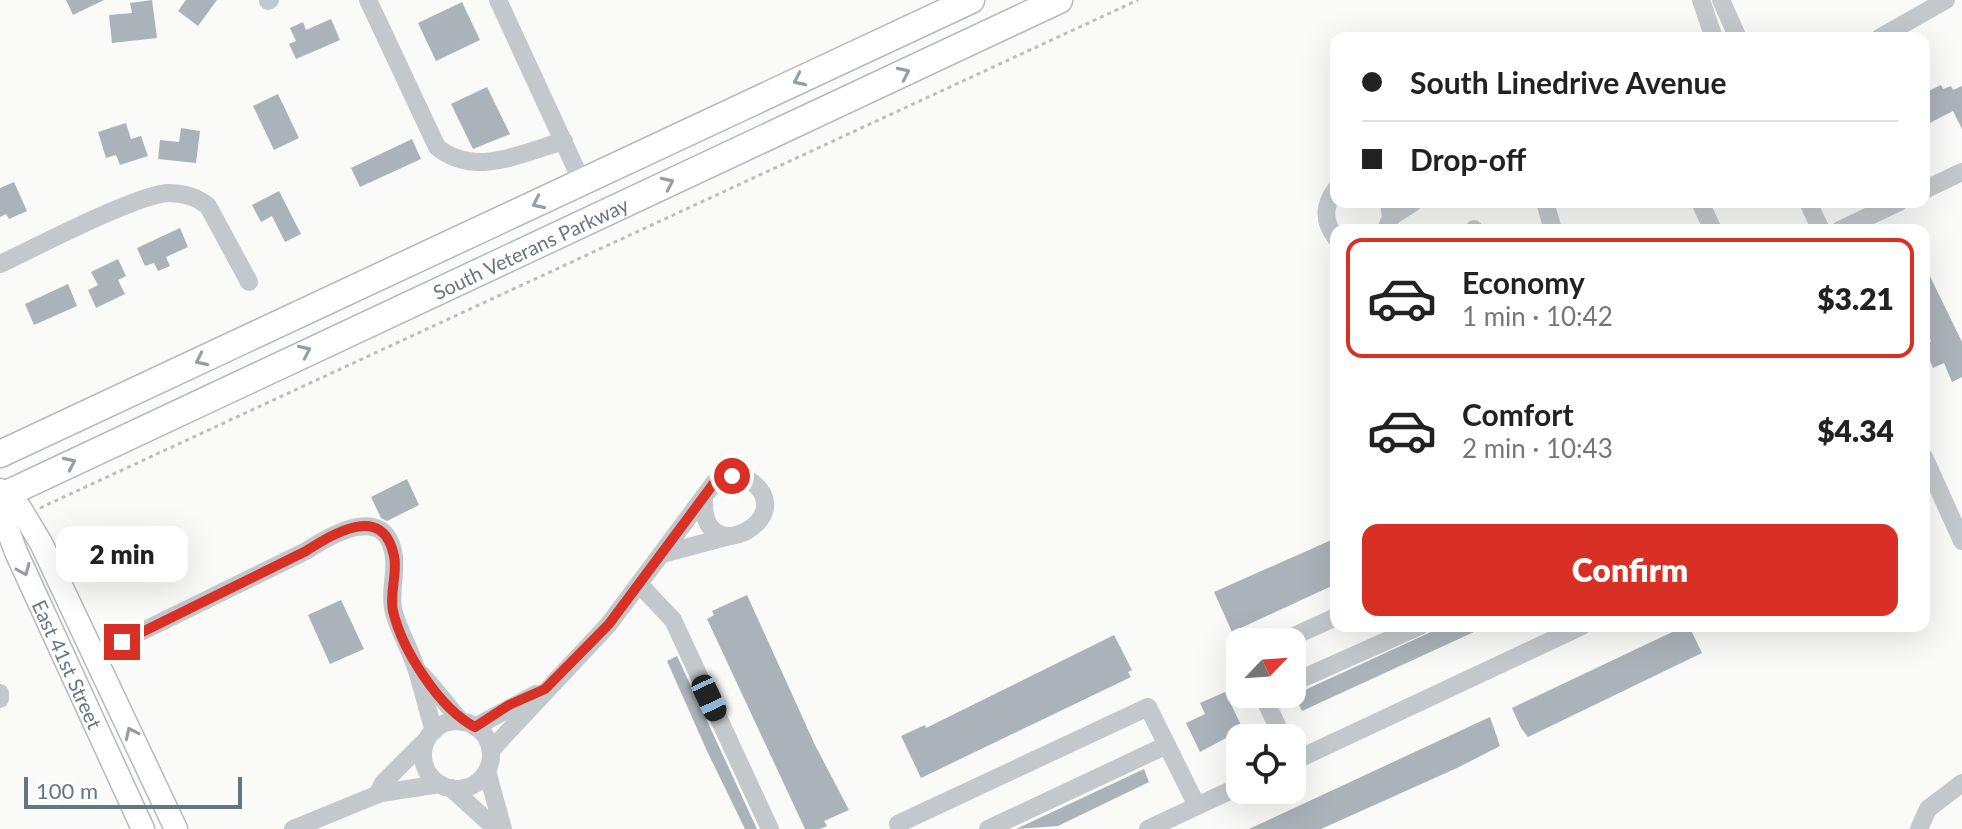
<!DOCTYPE html>
<html lang="en">
<head>
<meta charset="utf-8">
<style>
  body { margin:0; font-family:Lato,sans-serif; background:#f2f2f2; color:#222; height:100vh; display:flex; flex-direction:column; font-size:30px; white-space:nowrap }
  * { box-sizing:border-box; margin:0 }
  p { font-size:26px; color:#767676 }
  .icon { flex:none; width:44px; height:44px; fill:none; stroke:currentColor; stroke-width:2; stroke-linecap:round; stroke-linejoin:round }
  .map { position:relative; flex:1; overflow:hidden }
  .sheet { position:absolute; left:1330px; top:224px; width:600px; height:408px; display:flex; flex-direction:column; background:#fff; border-radius:16px; box-shadow:0 8px 32px #0002 }
  .sheet>* { flex:none }
  .top-card { position:absolute; left:1330px; top:32px; width:600px; height:176px; border-radius:16px; box-shadow:0 8px 32px #0002; display:grid; align-content:center; height:176px; padding:0 32px; background:#fff }
  .needle { width:52px; rotate:65deg }
  .fabs { position:absolute; left:1226px; top:628px; display:grid; gap:16px }
  .fabs a { display:grid; place-items:center; width:80px; height:80px; border-radius:16px; background:#fff; box-shadow:0 8px 32px #0002; font-size:40px }
  .scale { position:absolute; left:24px; bottom:20px; width:218px; box-sizing:border-box; padding-left:8px; border:4px solid #657683; border-top:0; font-size:22px; line-height:28px; white-space:nowrap; color:#657683; -webkit-text-stroke:6px #fff; paint-order:stroke }
  .end { position:absolute; width:36px; height:36px; margin:-18px; border:10px solid #d93025; background:#fff; box-shadow:0 0 0 4px #fff }
  .from { border-radius:50% }
  .bubble { position:absolute; height:56px; border-radius:16px; background:#fff; box-shadow:0 8px 32px #0002; font-size:26px; font-weight:800; line-height:56px; text-align:center }
  .car { position:absolute; width:24px; height:48px; margin:-24px -12px; border-radius:10px; box-shadow:0 0 6px 2px #0007; background:linear-gradient(#222 24%,#8ab4d8 0 40%,#222 0 76%,#8ab4d8 0 86%,#222 0) }
  .top-card b { display:flex; align-items:center; gap:28px; height:76px; font-size:30px }
  .top-card b+b { border-top:2px solid #e0e0e0 }
  .top-card i { width:20px; height:20px; background:#222 }
  ul { padding:14px 0 0; list-style:none }
  li { display:flex; align-items:center; gap:24px; height:120px; margin:0 16px 12px; padding:0 16px; border:4px solid transparent; border-radius:16px }
  li div { flex:1 }
  li b { display:block; font-size:30px }
  li em { font-style:normal; font-weight:800 }
  li.on { border-color:#d93025 }
  li>.icon { width:72px; height:72px; stroke-width:1.5 }
  .button { display:flex; gap:16px; margin-top:auto; padding:16px 32px }
  .button a { flex:1; height:92px; border-radius:16px; background:#d93025; color:#fff; font-size:32px; font-weight:800; line-height:92px; text-align:center }
  .map>svg:first-child { display:block }
  .building { fill:#aab3b9 }
  .lines { fill:none; stroke-linecap:round; stroke-linejoin:round }
  .major-casing { stroke:#b5babe; stroke-width:25 }
  .highway-casing { stroke:#b4b9bd; stroke-width:29 }
  .path { stroke:#bbbfc2; stroke-width:3; stroke-dasharray:4 4; stroke-linecap:butt }
  .minor { stroke:#c3c8cc; stroke-width:18 }
  .major { stroke:#fff; stroke-width:22 }
  .highway { stroke:#fff; stroke-width:26 }
  .oneway { stroke:#939fa8 }
  .route { stroke:#d93025; stroke-width:10 }
  .labels { text-anchor:middle; dominant-baseline:central; stroke-width:8; stroke-linejoin:round; paint-order:stroke }
  .street-label { font-size:20px; fill:#657683; stroke:#fff }
</style>
</head>
<body>
<div class="map">
<svg width="1962" height="829" viewBox="0 0 1962 829">
  <rect width="100%" height="100%" fill="#fafaf8"/>
  <g class="building">
    <path d="M66,0H104L73,15Z"/>
    <path d="M152,0L157,38L112,43L109,15L132,13L130,3Z"/>
    <path d="M186,0H217L198,26L178,11Z"/>
    <path d="M462,2L480,40L436,61L418,23Z"/>
    <path d="M331,19L340,40L296,59L289,44L296,41L290,28L303,22L306,30Z"/>
    <path d="M1941,85L1943,89L1951,86L1953,90L1962,86V129L1953,111L1924,126V93Z"/>
    <path d="M487,87L510,134L473,149L451,104Z"/>
    <path d="M278,94L299,138L274,150L253,106Z"/>
    <path d="M126,123L131,139L141,136L148,156L120,165L116,155L106,158L98,132Z"/>
    <path d="M181,128L200,131L196,163L158,159L160,140L179,142Z"/>
    <path d="M412,139L421,159L360,187L351,168Z"/>
    <path d="M14,182L27,211L9,219L6,214L0,217V188Z"/>
    <path d="M279,191L301,234L285,242L272,216L261,222L252,205Z"/>
    <path d="M180,228L188,247L166,257L170,266L158,271L154,263L145,266L137,248Z"/>
    <path d="M118,259L126,276L118,280L125,294L96,308L88,290L98,285L91,272Z"/>
    <path d="M1924,264L1962,342V377L1952,382L1944,363L1933,368L1924,347L1931,341L1924,325Z"/>
    <path d="M68,284L77,306L34,325L25,304Z"/>
    <path d="M407,479L419,505L387,521L381,518L371,497Z"/>
    <path d="M1336,538V584L1232,632L1214,592Z"/>
    <path d="M747,595L815,745L849,810L824,821L827,826L820,829H805L707,619L714,615L712,611Z"/>
    <path d="M341,600L364,649L330,664L308,615Z"/>
    <path d="M1444,626H1487L1302,711L1294,695Z"/>
    <path d="M1685,626H1689L1702,653L1528,737L1521,728L1512,708Z"/>
    <path d="M1114,635L1132,670L1128,672L1131,677L921,778L901,736L925,725L926,728Z"/>
    <path d="M677,656L757,829H745L707,751L667,661Z"/>
    <path d="M1225,692L1243,729L1200,752L1186,723L1205,714L1200,703Z"/>
    <path d="M1490,717L1500,746L1457,768L1321,829H1249Z"/>
    <path d="M1144,769L1149,782L1058,826L1016,829Z"/>
  </g>
  <g class="lines">
    <g class="major-casing">
      <g id="major">
        <path id="s1" d="M0,490L3,517L16,552L143,829"/>
        <path d="M2,495L20,508L41,543L176,829"/>
      </g>
    </g>
    <g class="highway-casing">
      <g id="highway">
        <path d="M0,454L971,0"/>
        <path id="s2" d="M0,497L1059,0"/>
      </g>
    </g>
    <path class="path" d="M40,508L1138,0"/>
    <g class="minor">
      <path d="M368,0L437,147C475,178 521,153 564,141"/>
      <path d="M498,0L582,182"/>
      <path d="M1701,0L1714,38"/>
      <path d="M1721,0L1738,38"/>
      <path d="M268,1L270,0"/>
      <path d="M1879,38L1946,0"/>
      <path d="M1336,189C1323,206 1323,221 1336,238"/>
      <path d="M1924,190L1962,172"/>
      <path d="M1545,202L1553,230"/>
      <path d="M1700,202L1713,230"/>
      <path d="M1808,202L1821,230"/>
      <path d="M1391,217L1414,202"/>
      <path d="M1474,229L1475,230"/>
      <path d="M1386,230L1391,217L1389,202"/>
      <path d="M1840,230L1899,202"/>
      <path d="M0,264C35,248 135,195 168,193C183,193 197,197 208,206L249,282"/>
      <path d="M1924,457L1962,541"/>
      <path d="M662,554L730,536"/>
      <path d="M639,584L673,620L770,829"/>
      <path d="M1281,642L1336,617"/>
      <path d="M94,655L306,551C332,534 387,502 394,557C396,575 389,595 394,613C400,633 411,651 417,671C423,691 428,711 434,731"/>
      <path d="M417,670C434,686 446,705 462,722"/>
      <path d="M1292,683L1420,626"/>
      <path d="M0,693V699"/>
      <path d="M1262,694L1283,738"/>
      <circle cx="457" cy="755" r="34"/>
      <path d="M475,727L536,694"/>
      <path d="M491,750L609,624L714,483C725,476 737,473 749,480C804,516 701,574 704,500"/>
      <path d="M1292,762L1582,626"/>
      <path d="M487,771L503,829"/>
      <path d="M451,788L496,829"/>
      <path d="M378,794L383,783L426,740"/>
      <path d="M293,829L381,793L440,784"/>
      <path d="M900,829L898,824L1148,707L1197,806"/>
      <path d="M988,829L1167,745"/>
      <path d="M1148,829L1240,786"/>
      <path d="M1919,829L1928,809L1962,783"/>
    </g>
    <use href="#major" class="major"/>
    <use href="#highway" class="highway"/>
  </g>
  <defs><path id="oneway-chevron" d="M-2-3.5L2.5 0L-2 3.5" fill="none" stroke-width="1.6" stroke-linecap="round" stroke-linejoin="round" transform="scale(2)"/></defs>
  <g class="oneway">
    <use href="#oneway-chevron" transform="translate(904 73) rotate(-25)"/>
    <use href="#oneway-chevron" transform="translate(799 80) rotate(155)"/>
    <use href="#oneway-chevron" transform="translate(668 183) rotate(-25)"/>
    <use href="#oneway-chevron" transform="translate(538 203) rotate(155)"/>
    <use href="#oneway-chevron" transform="translate(305 351) rotate(-25)"/>
    <use href="#oneway-chevron" transform="translate(201 360) rotate(155)"/>
    <use href="#oneway-chevron" transform="translate(70 463) rotate(-25)"/>
    <use href="#oneway-chevron" transform="translate(24 570) rotate(67)"/>
    <use href="#oneway-chevron" transform="translate(131 733) rotate(-115)"/>
  </g>
  <g class="lines">
    <path class="route" d="M122,642L306,551C333,534 383,502 394,556C398,573 389,593 393,611C402,650 440,709 475,727L509,705L545,689L609,624L714,483L732,476"/>
  </g>
  <g class="labels">
    <g class="street-label">
      <text stroke="none"><textPath href="#s2" startOffset="586">South Veterans Parkway</textPath></text>
      <text stroke="none"><textPath href="#s1" startOffset="188">East 41st Street</textPath></text>
    </g>
  </g>
</svg>
<div class="fabs">
<a><svg class="needle" viewBox="-14 -14 28 28"><path d="M0-13l5 13h-10z" fill="#e53935"/><path d="M0 13l5-13h-10z" fill="#767676"/></svg></a>
<a><svg class="icon" aria-label="locate" viewBox="0 0 24 24"><circle cx="12" cy="12" r="6"/><path d="M12 2v4M12 18v4M2 12h4M18 12h4"/></svg></a>
</div>
<div class="scale">100 m</div>
<i class="end from" style="left:732px;top:476px"></i>
<i class="end" style="left:122px;top:642px"></i>
<div class="bubble" style="left:56px;top:526px;width:132px">2 min</div>
<i class="car" style="left:709px;top:698px;rotate:155deg"></i>
<div class="top-card">
<b><i class="from"></i>South Linedrive Avenue</b>
<b><i></i>Drop-off</b>
</div>
<section class="sheet">
<ul>
<li class="on"><svg class="icon" aria-label="car" viewBox="0 0 24 24"><path d="M5 17H2v-5l4-1 3-4h7l3 4 3 1v5h-3M9 17h6M6 11h13"/><circle cx="7" cy="17" r="2"/><circle cx="17" cy="17" r="2"/></svg><div><b>Economy</b><p>1 min · 10:42</p></div><em>$3.21</em></li>
<li><svg class="icon" aria-label="car" viewBox="0 0 24 24"><path d="M5 17H2v-5l4-1 3-4h7l3 4 3 1v5h-3M9 17h6M6 11h13"/><circle cx="7" cy="17" r="2"/><circle cx="17" cy="17" r="2"/></svg><div><b>Comfort</b><p>2 min · 10:43</p></div><em>$4.34</em></li>
</ul>
<div class="button"><a>Confirm</a></div>
</section>
</div>
</body>
</html>
